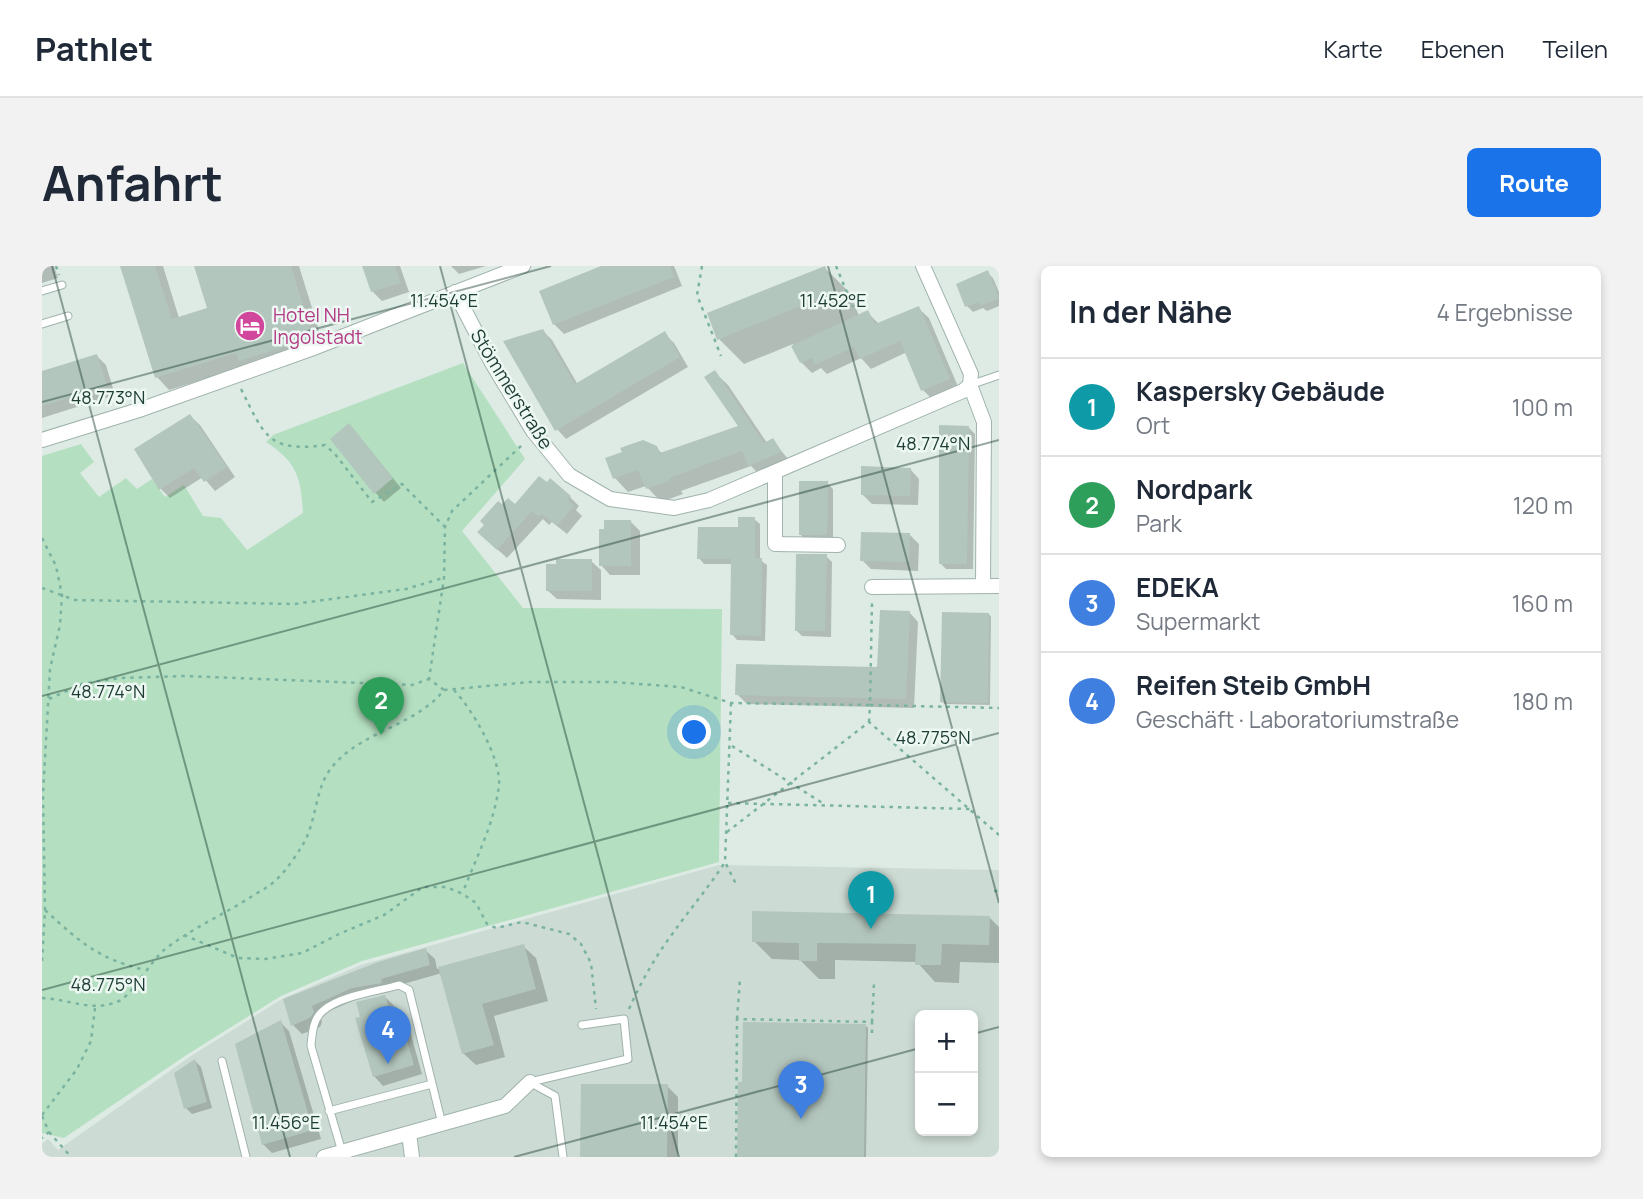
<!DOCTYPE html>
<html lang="de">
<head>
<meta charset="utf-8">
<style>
	body { margin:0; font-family:Manrope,sans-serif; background:#f2f2f3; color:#1f2937 }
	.controls { position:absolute; right:21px; bottom:21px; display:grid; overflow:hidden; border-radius:10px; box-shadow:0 4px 10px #0003 }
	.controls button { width:63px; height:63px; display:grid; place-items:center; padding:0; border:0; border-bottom:2px solid #e0e1e3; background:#fff; color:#1f2937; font:35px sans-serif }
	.you { position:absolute; left:653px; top:467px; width:24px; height:24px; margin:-18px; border:5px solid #fff; border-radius:50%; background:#1a73e8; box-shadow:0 0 0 10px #1a73e833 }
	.badge { display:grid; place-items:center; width:46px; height:46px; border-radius:50%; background:#1a73e8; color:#fff; font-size:23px; font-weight:700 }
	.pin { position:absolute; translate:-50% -58px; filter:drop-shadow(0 2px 4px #0008) }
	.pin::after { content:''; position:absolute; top:37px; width:24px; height:21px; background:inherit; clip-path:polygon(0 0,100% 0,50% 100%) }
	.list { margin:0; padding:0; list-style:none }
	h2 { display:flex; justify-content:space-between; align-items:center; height:91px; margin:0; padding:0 28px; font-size:30px }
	h2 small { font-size:23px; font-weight:400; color:#747a83 }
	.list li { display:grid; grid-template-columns:46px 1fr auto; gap:21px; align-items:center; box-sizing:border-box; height:98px; padding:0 28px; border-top:2px solid #e0e1e3 }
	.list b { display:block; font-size:26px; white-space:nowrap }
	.list p { margin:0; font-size:23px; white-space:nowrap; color:#747a83 }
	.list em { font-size:23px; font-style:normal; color:#747a83 }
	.map { position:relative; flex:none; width:957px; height:891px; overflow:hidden; border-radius:10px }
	header { display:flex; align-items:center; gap:42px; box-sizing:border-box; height:98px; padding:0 35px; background:#fff; border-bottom:2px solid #e0e1e3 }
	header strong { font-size:33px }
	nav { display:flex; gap:38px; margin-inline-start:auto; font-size:24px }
	.intro { display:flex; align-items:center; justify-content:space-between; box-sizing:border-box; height:168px; padding:0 42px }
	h1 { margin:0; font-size:49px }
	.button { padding:18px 32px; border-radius:10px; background:#1a73e8; color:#fff; font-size:24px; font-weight:700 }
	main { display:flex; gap:42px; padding:0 42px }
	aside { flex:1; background:#fff; border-radius:10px; box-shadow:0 4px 10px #0003 }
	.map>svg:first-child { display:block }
	.built { fill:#ccdbd4; fill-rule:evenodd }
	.green { fill:#b4dfc0 }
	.shadow { fill:#0003 }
	.building { fill:#b3c6be }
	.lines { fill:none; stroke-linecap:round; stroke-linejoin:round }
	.lane-casing { stroke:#a0b3ac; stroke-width:9 }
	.street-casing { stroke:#a0b3ac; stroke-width:16 }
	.path { stroke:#7bb3a1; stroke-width:2.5; stroke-dasharray:3.5 5; stroke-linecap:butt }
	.lane { stroke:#fff; stroke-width:7 }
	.street { stroke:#fff; stroke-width:14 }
	.ticks { fill:none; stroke:#1d3d34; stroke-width:2; stroke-opacity:0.45 }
	.labels { text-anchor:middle; stroke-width:5; stroke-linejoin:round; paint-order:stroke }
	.hotel-label { font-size:19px; fill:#b23c85; stroke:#eef8f3; text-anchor:start }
	.street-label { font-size:19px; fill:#1d3d34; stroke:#eef8f3 }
	.ticks-label { font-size:18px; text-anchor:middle; fill:#1d3d34; stroke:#eef8f3; stroke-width:5; stroke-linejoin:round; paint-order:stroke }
</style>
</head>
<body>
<header>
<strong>Pathlet</strong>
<nav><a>Karte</a><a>Ebenen</a><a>Teilen</a></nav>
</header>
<div class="intro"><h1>Anfahrt</h1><a class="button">Route</a></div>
<main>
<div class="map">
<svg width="957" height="891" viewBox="0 0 957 891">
	<rect width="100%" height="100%" fill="#deebe5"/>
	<!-- built -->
	<path class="built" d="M677,599L957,604V891H0V878L6,873L16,884L149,790L240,733L319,699ZM878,749H931V865H878Z"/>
	<!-- green -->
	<path class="green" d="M421,97L483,193L420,265L481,342L680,343L677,596L320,695L239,730L146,788L22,872L0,867V190L39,178L52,196L38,207L57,231L84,212L95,223L110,213L123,231L142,219L161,250L179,252L205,284L261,247C259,212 255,196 224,176L231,169Z"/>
	<!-- shadow -->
	<path class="shadow" d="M0,0H12L16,12L0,17Z
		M80,0H121L137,52L167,43L154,0H257L283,84L204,100L127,124L115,111Z
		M322,0H358L367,26L340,35L331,26Z
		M409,0H444L417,8Z
		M564,0H632L640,20L522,68L512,58Z
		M783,2L808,27L817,50L825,46L837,58L876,42L887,52L917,123L891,134L881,124L865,86L829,103L819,92L785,108L779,102L770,107L759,96L751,78L702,98L677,73Z
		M945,6L951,12L957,26V40L945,45L941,42L931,46L925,40Z
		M501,65L510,74L536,119L623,68L632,77L646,101L524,173L515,163Z
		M55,90L64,99L73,129L0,152V107Z
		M672,106L686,119L725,177L731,175L752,200L721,212L709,200L639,225L641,228L619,236L604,220L586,226L573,212L614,182L621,188L699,160Z
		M148,150L158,159L193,211L173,225L161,211L128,232L119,223Z
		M927,162L933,168L931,303H904L898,297Z
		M316,169L359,222L342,236L333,226Z
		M868,203L877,213L876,239L830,238L820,228Z
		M785,217L791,223V274H764L758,268Z
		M528,231L537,240L534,244L540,250L525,268L510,256L507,259L501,253L465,292L446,275L473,240Z
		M712,253L718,258V294L725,299L723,375L695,374L690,368L691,298H662L657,292Z
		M589,256L598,265V309H568L559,299Z
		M868,269L877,278L876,305L829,303L820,294Z
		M784,290L790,296L789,371L760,370L754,364Z
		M549,295L559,304V334L515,333L505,324Z
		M867,346L876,356L872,442L705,438L695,428L837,403Z
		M947,348L949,351L948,439L903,438L900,436Z
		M947,651L957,661V697L918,696L917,717L893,716L875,696L793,694V713H777L758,694L730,693L712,675Z
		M481,680L494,692L506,735L452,750L463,791L434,799L421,787L400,707L347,722L348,726L320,731L278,749L280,756L278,761L260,768L251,759L244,734L383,684L393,693L395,703Z
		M343,731L364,751L380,808L341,820L332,810Z
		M238,756L247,765L279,873L230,887L221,878Z
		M824,760L826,762L824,891H697Z
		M153,795L159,801L170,842L150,848L144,842Z
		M625,820L636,831V891H540Z"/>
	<!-- building -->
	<path class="building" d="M78,0H113L130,53L165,42L152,0H249L271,72L197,95L194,87L113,112Z
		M320,0H353L359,17L329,26Z
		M559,0H628L632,11L511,59L497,25Z
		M783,0L793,26L675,74L665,47Z
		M946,4L957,32L938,40L936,36L923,41L914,18Z
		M877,40L908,113L879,125L858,75L818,93L812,81L773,99L770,92L758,97L749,80L826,44L833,58Z
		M501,63L533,118L623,65L638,91L513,165L461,75Z
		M55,88L65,120L0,140V105Z
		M673,104L722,177L731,172L740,186L706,200L700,185L627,212L628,215L604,223L596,204L571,213L563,192L580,186L578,182L601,174L615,180L618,187L696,160L662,111Z
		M148,148L185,201L162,216L152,202L117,224L92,183Z
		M307,157L351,212L332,228L288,173Z
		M897,159L927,160L925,298H897Z
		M819,200L869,202L868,230L819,229Z
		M497,210L505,216L508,212L529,230L526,234L532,240L515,260L500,248L497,251L490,245L455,284L435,266L442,259L438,255L456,235L460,238L466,232L473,238Z
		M757,215H786L785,269H757Z
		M696,251H713V292H720L719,370L688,369L689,293H655L656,261H696Z
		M562,254H589V300H557V263H562Z
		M819,266L868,267L867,296L818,295Z
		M754,288H785L783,365H753Z
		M514,293H550V325H504V298H514Z
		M838,344L868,345L864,433L693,429L694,398L835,401Z
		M900,346L947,347L946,437L898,436Z
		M710,645L948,650L947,679L900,678L899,699H873L874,678L775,677V695H757V677L710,676Z
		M482,678L494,723L440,738L452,779L420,788L396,701Z
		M384,682L388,699L339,713L340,717L310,722L270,740L272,746L268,752L249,760L241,733L336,696Z
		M343,729L347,742L355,740L372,799L331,811L313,752L318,751L314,736Z
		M239,754L271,864L220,879L193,778Z
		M701,756L824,758L822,891H695L696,816H700Z
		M153,793L165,836L142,843L132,807Z
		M539,818H626L625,891H538Z"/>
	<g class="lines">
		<!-- lane casing -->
		<g class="lane-casing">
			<path id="lane" d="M0,25L20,19
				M0,58L26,50
				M928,119L957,109
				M180,795L204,891
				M488,816L586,793L582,753L540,759
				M489,817L513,830L521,891
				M287,845L390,818
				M300,886L269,780C270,767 271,752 282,744C298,730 336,725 357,719L367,724L400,858"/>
		</g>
		<!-- street casing -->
		<g class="street-casing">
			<path id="street" d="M881,0L929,108L928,119L942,156L941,320
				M413,26L450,97L491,165L527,209L568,233L632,242L667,234L921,125L928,119
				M0,174L100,143L269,83L481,0
				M733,206V278L796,279
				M830,321L957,320
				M367,867L370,891
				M282,891L463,840L488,816"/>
		</g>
		<!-- path -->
		<path class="path" d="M14,0L17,9
			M660,0L655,29L679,90
			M794,0L811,41
			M199,123C222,168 225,187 283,179L293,188L330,236L360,218L402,260
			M0,272L14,300L20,329L18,359L8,403L1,528L3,644L0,696
			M0,322L33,334L252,338L364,323L401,312
			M402,424L488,416H571L639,421L689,437L828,439L830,336
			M412,424C430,443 459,492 457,519C453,556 434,592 421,626
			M7,433L40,418L78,412L143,410L370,419L387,413
			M689,437L683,596L695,620
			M827,456L828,439L957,442
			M690,480L782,538
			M686,537L928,543
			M685,566L827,456L957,569
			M952,625H957
			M3,644C39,677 55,692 103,704
			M142,669L196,692L223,693L260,687L297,668L342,649L381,621H404L421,628L434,637L445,658L454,662L480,656L527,668L539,678L549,697L554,743
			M0,732C28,733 50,747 77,735C88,731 109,695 122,684C150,662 183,648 212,629C220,624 228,620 234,614C244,605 253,591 260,580C275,557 272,523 290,501C319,465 374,460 402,424L387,413L402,312L403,261L410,245L480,179
			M587,743C599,716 613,691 631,667C648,643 667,621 683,596
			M695,753L698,713
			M830,756L832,718
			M0,849L35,803L49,775L53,742
			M0,850L7,866L0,872
			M7,866L29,891
			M694,891L695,753L830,756V768"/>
		<!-- lane -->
		<use href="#lane" class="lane"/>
		<!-- street -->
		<use href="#street" class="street"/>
	</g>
	<!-- ticks -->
	<path class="ticks" d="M10,0L248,891M398,0L637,891M786,0L957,637M0,136L509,0M0,430L957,174M0,724L957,467M931,768L957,761M472,891L878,782"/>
	<!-- icons -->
	<defs>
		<g id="hotel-disc" transform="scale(1.575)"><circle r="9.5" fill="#d1479c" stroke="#eef8f3"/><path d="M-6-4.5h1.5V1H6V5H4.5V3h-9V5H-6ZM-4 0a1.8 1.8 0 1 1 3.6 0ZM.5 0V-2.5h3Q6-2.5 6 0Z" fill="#fff"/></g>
	</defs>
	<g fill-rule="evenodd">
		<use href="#hotel-disc" x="208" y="60"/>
	</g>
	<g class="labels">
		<!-- hotel labels -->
		<g class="hotel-label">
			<text x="231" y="56">Hotel NH<tspan x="231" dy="22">Ingolstadt</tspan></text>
		</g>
		<!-- street labels -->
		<g class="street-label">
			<text transform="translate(470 123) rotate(58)" y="7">Stömmerstraße</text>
		</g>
	</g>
	<g class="ticks-label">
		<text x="402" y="41">11.454°E</text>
		<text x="791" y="41">11.452°E</text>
		<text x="66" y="138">48.773°N</text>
		<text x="891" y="184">48.774°N</text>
		<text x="66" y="432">48.774°N</text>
		<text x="891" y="478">48.775°N</text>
		<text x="66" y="725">48.775°N</text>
		<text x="244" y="863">11.456°E</text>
		<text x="632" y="863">11.454°E</text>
	</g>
</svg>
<div class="controls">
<button>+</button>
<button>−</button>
</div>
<div class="you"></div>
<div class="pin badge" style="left:829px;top:663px;background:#0f9aa8">1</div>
<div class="pin badge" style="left:339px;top:469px;background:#2e9e5b">2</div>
<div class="pin badge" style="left:759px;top:853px;background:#3f7fe0">3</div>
<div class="pin badge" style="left:346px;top:798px;background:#3f7fe0">4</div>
</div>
<aside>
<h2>In der Nähe<small>4 Ergebnisse</small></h2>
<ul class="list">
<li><span class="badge" style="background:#0f9aa8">1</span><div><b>Kaspersky Gebäude</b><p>Ort</p></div><em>100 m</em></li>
<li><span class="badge" style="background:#2e9e5b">2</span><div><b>Nordpark</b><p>Park</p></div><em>120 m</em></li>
<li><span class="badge" style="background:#3f7fe0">3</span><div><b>EDEKA</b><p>Supermarkt</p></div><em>160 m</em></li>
<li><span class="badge" style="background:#3f7fe0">4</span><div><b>Reifen Steib GmbH</b><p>Geschäft · Laboratoriumstraße</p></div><em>180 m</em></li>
</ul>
</aside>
</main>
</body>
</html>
